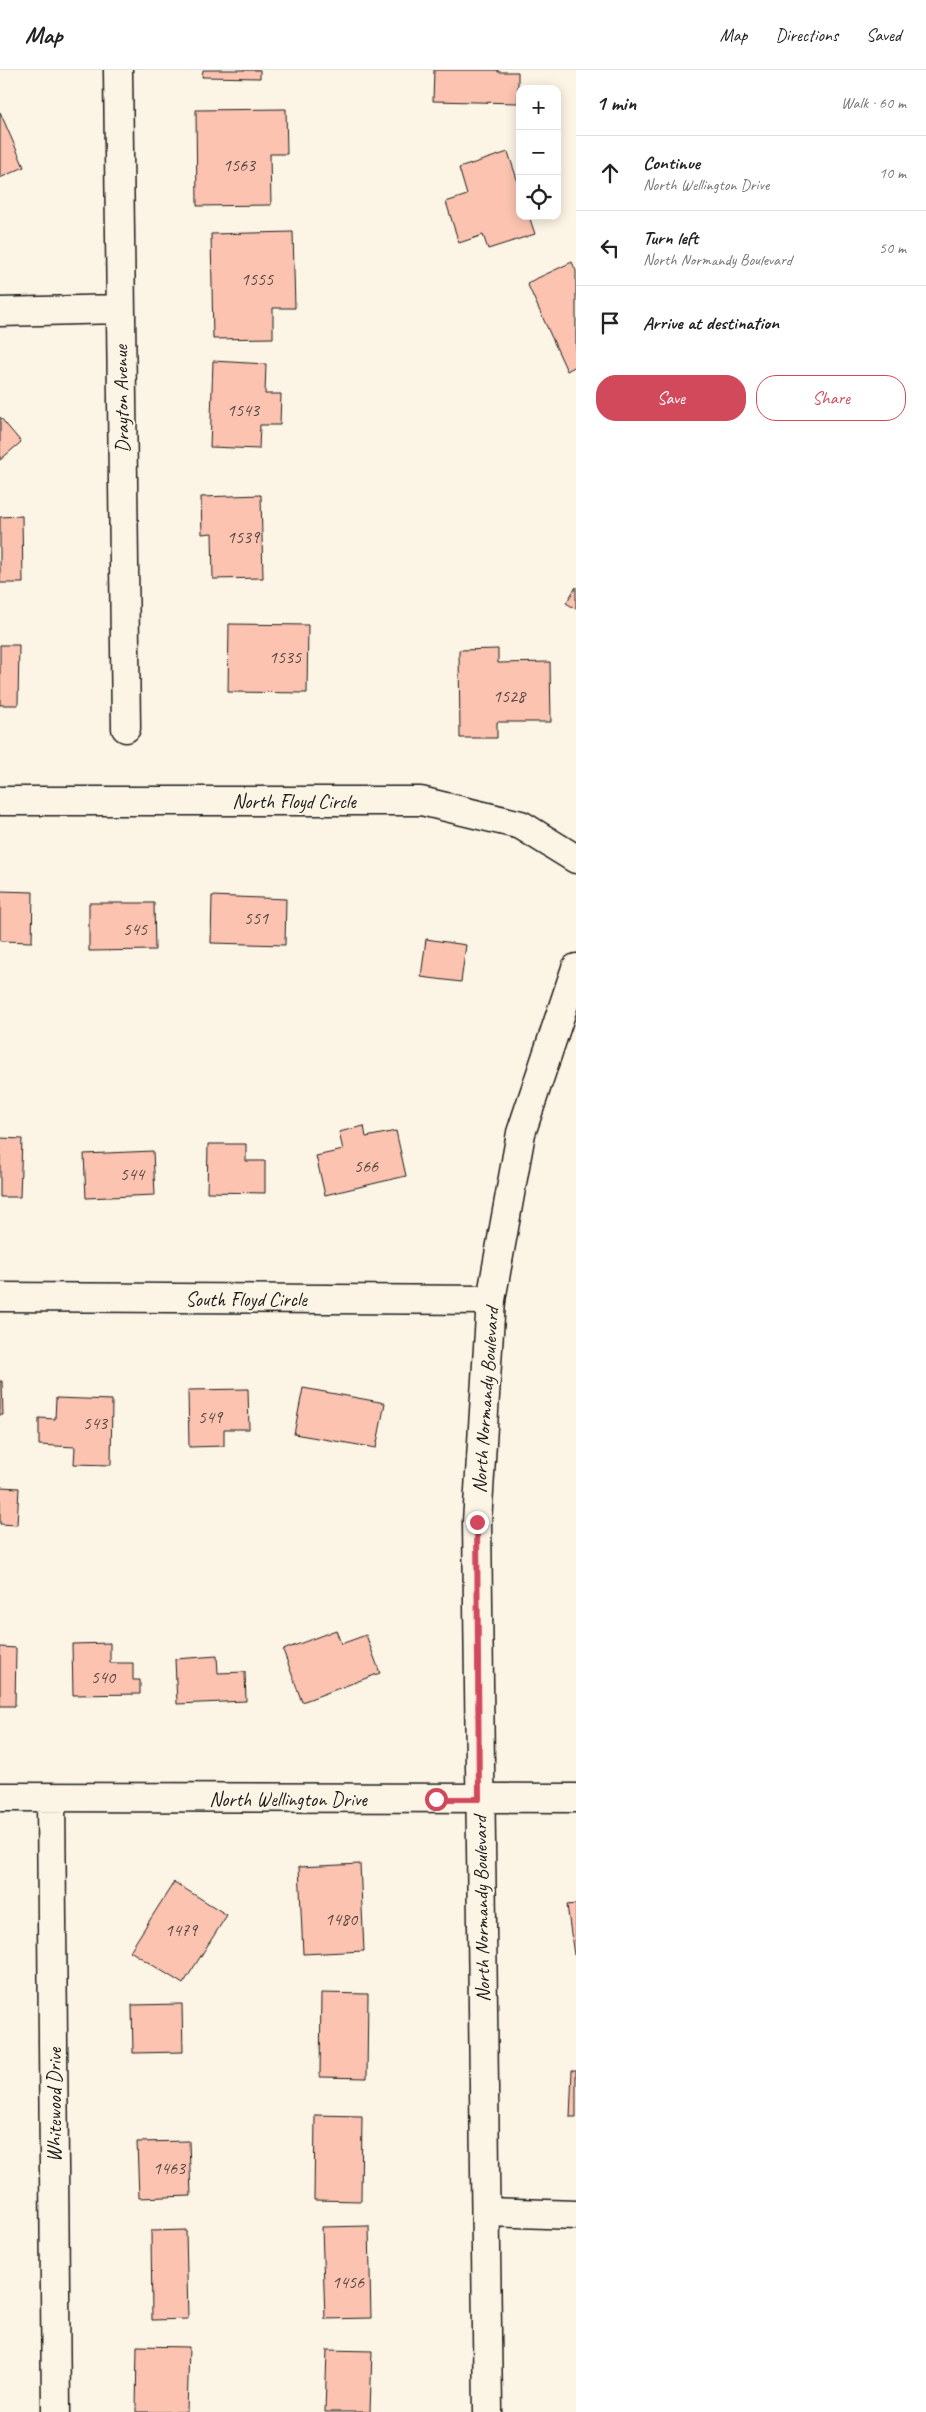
<!DOCTYPE html>
<html lang="en">
<head>
<meta charset="utf-8">
<style>
	body { margin:0; font-family:Caveat,sans-serif; background:#f2f2f2; color:#222 }
	.controls { position:absolute; right:15px; top:15px; display:grid; overflow:hidden; border-radius:10px; box-shadow:0 2px 12px #0003 }
	.controls button { width:45px; height:45px; display:grid; place-items:center; padding:0; border:0; border-bottom:1px solid #e0e0e0; background:#fff; color:#222; font:25px sans-serif }
	.stop { position:absolute; width:15px; height:15px; margin:-11px; border:4px solid #d1495b; border-radius:50%; background:#fff }
	.stop.end { background:#d1495b; border-color:#fff; box-shadow:0 1px 5px #0008 }
	.list { margin:0; padding:0; list-style:none }
	h2 { display:flex; justify-content:space-between; align-items:center; height:65px; margin:0; padding:0 20px; font-size:21px }
	h2 small { font-size:16px; font-weight:400; color:#767676 }
	.list li { display:grid; grid-template-columns:32px 1fr auto; gap:15px; align-items:center; box-sizing:border-box; height:75px; padding:0 20px; border-top:1px solid #e0e0e0 }
	.list b { display:block; font-size:19px; white-space:nowrap }
	.list p { margin:0; font-size:16px; white-space:nowrap; color:#767676 }
	.list em { font-size:16px; font-style:normal; color:#767676 }
	.actions { display:flex; gap:10px; padding:15px 20px }
	.actions a { flex:1; padding:11px 0; border:1px solid #d1495b; border-radius:20px; text-align:center; font-size:18px; color:#d1495b }
	.actions .main { background:#d1495b; color:#fff }
	.icon { flex:none; width:28px; height:28px; fill:none; stroke:currentColor; stroke-width:2; stroke-linecap:round; stroke-linejoin:round }
	.map { position:relative; flex:none; width:576px; height:2342px; overflow:hidden }
	header { display:flex; align-items:center; gap:30px; box-sizing:border-box; height:70px; padding:0 25px; background:#fff; border-bottom:1px solid #e0e0e0 }
	header strong { font-size:24px }
	nav { display:flex; gap:28px; margin-inline-start:auto; font-size:18px }
	main { display:flex }
	aside { flex:1; background:#fff }
	.map>svg:first-child { display:block }
	.building { fill:#fbc3b0; stroke:#1c1c1c }
	.lines { fill:none; stroke-linecap:round; stroke-linejoin:round }
	.minor-casing { stroke:#1c1c1c; stroke-width:31 }
	.tertiary-casing { stroke:#1c1c1c; stroke-width:31 }
	.minor { stroke:#fcf5e5; stroke-width:28 }
	.tertiary { stroke:#fcf5e5; stroke-width:28 }
	.route { stroke:#d1495b; stroke-width:6 }
	.labels { text-anchor:middle; stroke-width:4; stroke-linejoin:round; paint-order:stroke }
	.number-label { font-size:18px; fill:#544641 }
	.street-label { font-size:20px; fill:#1c1c1c; stroke:#fcf5e5 }
</style>
</head>
<body>
<header>
<strong>Map</strong>
<nav><a>Map</a><a>Directions</a><a>Saved</a></nav>
</header>
<main>
<div class="map">
<svg width="576" height="2342" viewBox="0 0 576 2342">
	<rect width="100%" height="100%" fill="#fcf5e5"/>
	<filter id="ink" filterUnits="userSpaceOnUse"><feTurbulence type="fractalNoise" baseFrequency=".02" numOctaves="2"/><feDisplacementMap in="SourceGraphic" scale="10" xChannelSelector="R" yChannelSelector="G"/><feConvolveMatrix kernelMatrix="1 2 1 2 8 2 1 2 1" color-interpolation-filters="sRGB"/></filter>
	<g filter="url(#ink)">
		<!-- building -->
		<path class="building" d="M203,0H260V8L202,7Z
			M434,0H498V2H518V33L433,31Z
			M286,39L287,84H270L271,135L197,136L196,40Z
			M0,42L24,97L0,108Z
			M508,82L520,118V146H529L535,164L488,179L483,165L459,173L446,132L467,125L459,98Z
			M293,162L295,238H273V268L213,269L211,164Z
			M572,192L576,201V296L567,301L527,213Z
			M213,291L266,294L265,324H281L280,355H260L259,379L210,377Z
			M0,347L21,372L0,390Z
			M261,425L263,508L213,509L212,463L202,464L201,427Z
			M22,446L23,513H0V447Z
			M576,517V539L566,533Z
			M229,554L308,555L307,623L228,622Z
			M0,575H19L18,635H0Z
			M498,579V593L550,592L551,652H497V668H460L459,580Z
			M0,821L33,822L32,872L0,871Z
			M212,826L286,829L285,875L211,873Z
			M89,833H154L155,880L89,881Z
			M426,869L466,875L461,912L421,907Z
			M364,1056L366,1067L396,1061L406,1106L325,1125L316,1086L343,1080L339,1062Z
			M0,1068L22,1069L20,1127H0Z
			M208,1074H246V1091H265V1123L207,1122Z
			M153,1081L155,1125L86,1128L84,1084Z
			M0,1311H2L3,1345H0Z
			M303,1318L385,1333L376,1378L294,1364Z
			M248,1319L249,1359H224V1376L189,1377L188,1320Z
			M56,1328L112,1330L111,1395L74,1394L75,1377L39,1375V1348L55,1349Z
			M0,1417L19,1418L17,1455L0,1454Z
			M336,1560L341,1574L366,1565L380,1603L302,1632L283,1580Z
			M110,1573V1593H133V1610H140V1624L73,1625L72,1574Z
			M0,1577L16,1578L15,1636H0Z
			M217,1586L218,1603L245,1602L246,1631L177,1634L175,1589Z
			M360,1794L364,1881L303,1884L299,1797Z
			M174,1812L227,1845L183,1914L130,1881Z
			M576,1834V1885H574L567,1835Z
			M321,1923L368,1924L367,2008L320,2007Z
			M182,1934L183,1982L133,1983L132,1935Z
			M572,2000H576V2047H570Z
			M315,2045L362,2046L361,2131L314,2130Z
			M189,2071L191,2126L139,2128L137,2072Z
			M369,2156L371,2248L325,2249L322,2157Z
			M186,2160L188,2249L152,2250L151,2161Z
			M137,2276L189,2277L187,2342H136Z
			M327,2280L372,2281L370,2342H325Z"/>
		<g class="lines">
			<!-- minor casing -->
			<g class="minor-casing">
				<path id="minor" d="M118,0L126,658
					M0,242L119,239
					M0,731H421L521,755L576,789
					M0,1227L491,1230
					M0,1727L576,1728
					M51,1728L56,2342
					M487,2142L576,2145"/>
			</g>
			<!-- tertiary casing -->
			<g class="tertiary-casing">
				<path id="tertiary" d="M488,2342L477,1452L491,1230L521,1063L576,898"/>
			</g>
			<!-- minor -->
			<use href="#minor" class="minor"/>
			<!-- tertiary -->
			<use href="#tertiary" class="tertiary"/>
		</g>
	</g>
	<g class="lines" filter="url(#ink)">
		<!-- route -->
		<path class="route" d="M436,1729H479L477,1452"/>
	</g>
	<g class="labels">
		<!-- number labels -->
		<g class="number-label">
			<text x="239" y="101">1563</text>
			<text x="257" y="215">1555</text>
			<text x="243" y="346">1543</text>
			<text x="243" y="473">1539</text>
			<text x="285" y="593">1535</text>
			<text x="509" y="632">1528</text>
			<text x="256" y="854">551</text>
			<text x="135" y="865">545</text>
			<text x="366" y="1102">566</text>
			<text x="132" y="1110">544</text>
			<text x="210" y="1353">549</text>
			<text x="95" y="1359">543</text>
			<text x="103" y="1613">540</text>
			<text x="341" y="1855">1480</text>
			<text x="181" y="1866">1479</text>
			<text x="169" y="2104">1463</text>
			<text x="348" y="2218">1456</text>
		</g>
		<!-- street labels -->
		<g class="street-label">
			<text transform="translate(121 329) rotate(-91)" y="7">Drayton Avenue</text>
			<text x="294" y="738">North Floyd Circle</text>
			<text x="246" y="1236">South Floyd Circle</text>
			<text transform="translate(485 1330) rotate(-86)" y="7">North Normandy Boulevard</text>
			<text x="288" y="1736">North Wellington Drive</text>
			<text transform="translate(481 1839) rotate(-91)" y="7">North Normandy Boulevard</text>
			<text transform="translate(54 2035) rotate(-90)" y="7">Whitewood Drive</text>
		</g>
	</g>
</svg>
<div class="controls">
<button>+</button>
<button>−</button>
<button><svg class="icon" aria-label="locate" viewBox="0 0 24 24"><circle cx="12" cy="12" r="6"/><path d="M12 2v4M12 18v4M2 12h4M18 12h4"/></svg></button>
</div>
<div class="stop" style="left:436px;top:1729px"></div>
<div class="stop end" style="left:477px;top:1452px"></div>
</div>
<aside>
<h2>1 min<small>Walk · 60 m</small></h2>
<ul class="list">
<li><svg class="icon" aria-label="ahead" viewBox="0 0 24 24"><path d="M12 20V5M6 11l6-6 6 6"/></svg><div><b>Continue</b><p>North Wellington Drive</p></div><em>10 m</em></li>
<li><svg class="icon" aria-label="left" viewBox="0 0 24 24"><path d="M17 20v-9H6M10 6l-5 5 5 5"/></svg><div><b>Turn left</b><p>North Normandy Boulevard</p></div><em>50 m</em></li>
<li><svg class="icon" aria-label="arrive" viewBox="0 0 24 24"><path d="M6 21V4h12l-3 4 3 4H6"/></svg><div><b>Arrive at destination</b></div></li>
</ul>
<div class="actions"><a class="main">Save</a><a>Share</a></div>
</aside>
</main>
</body>
</html>
